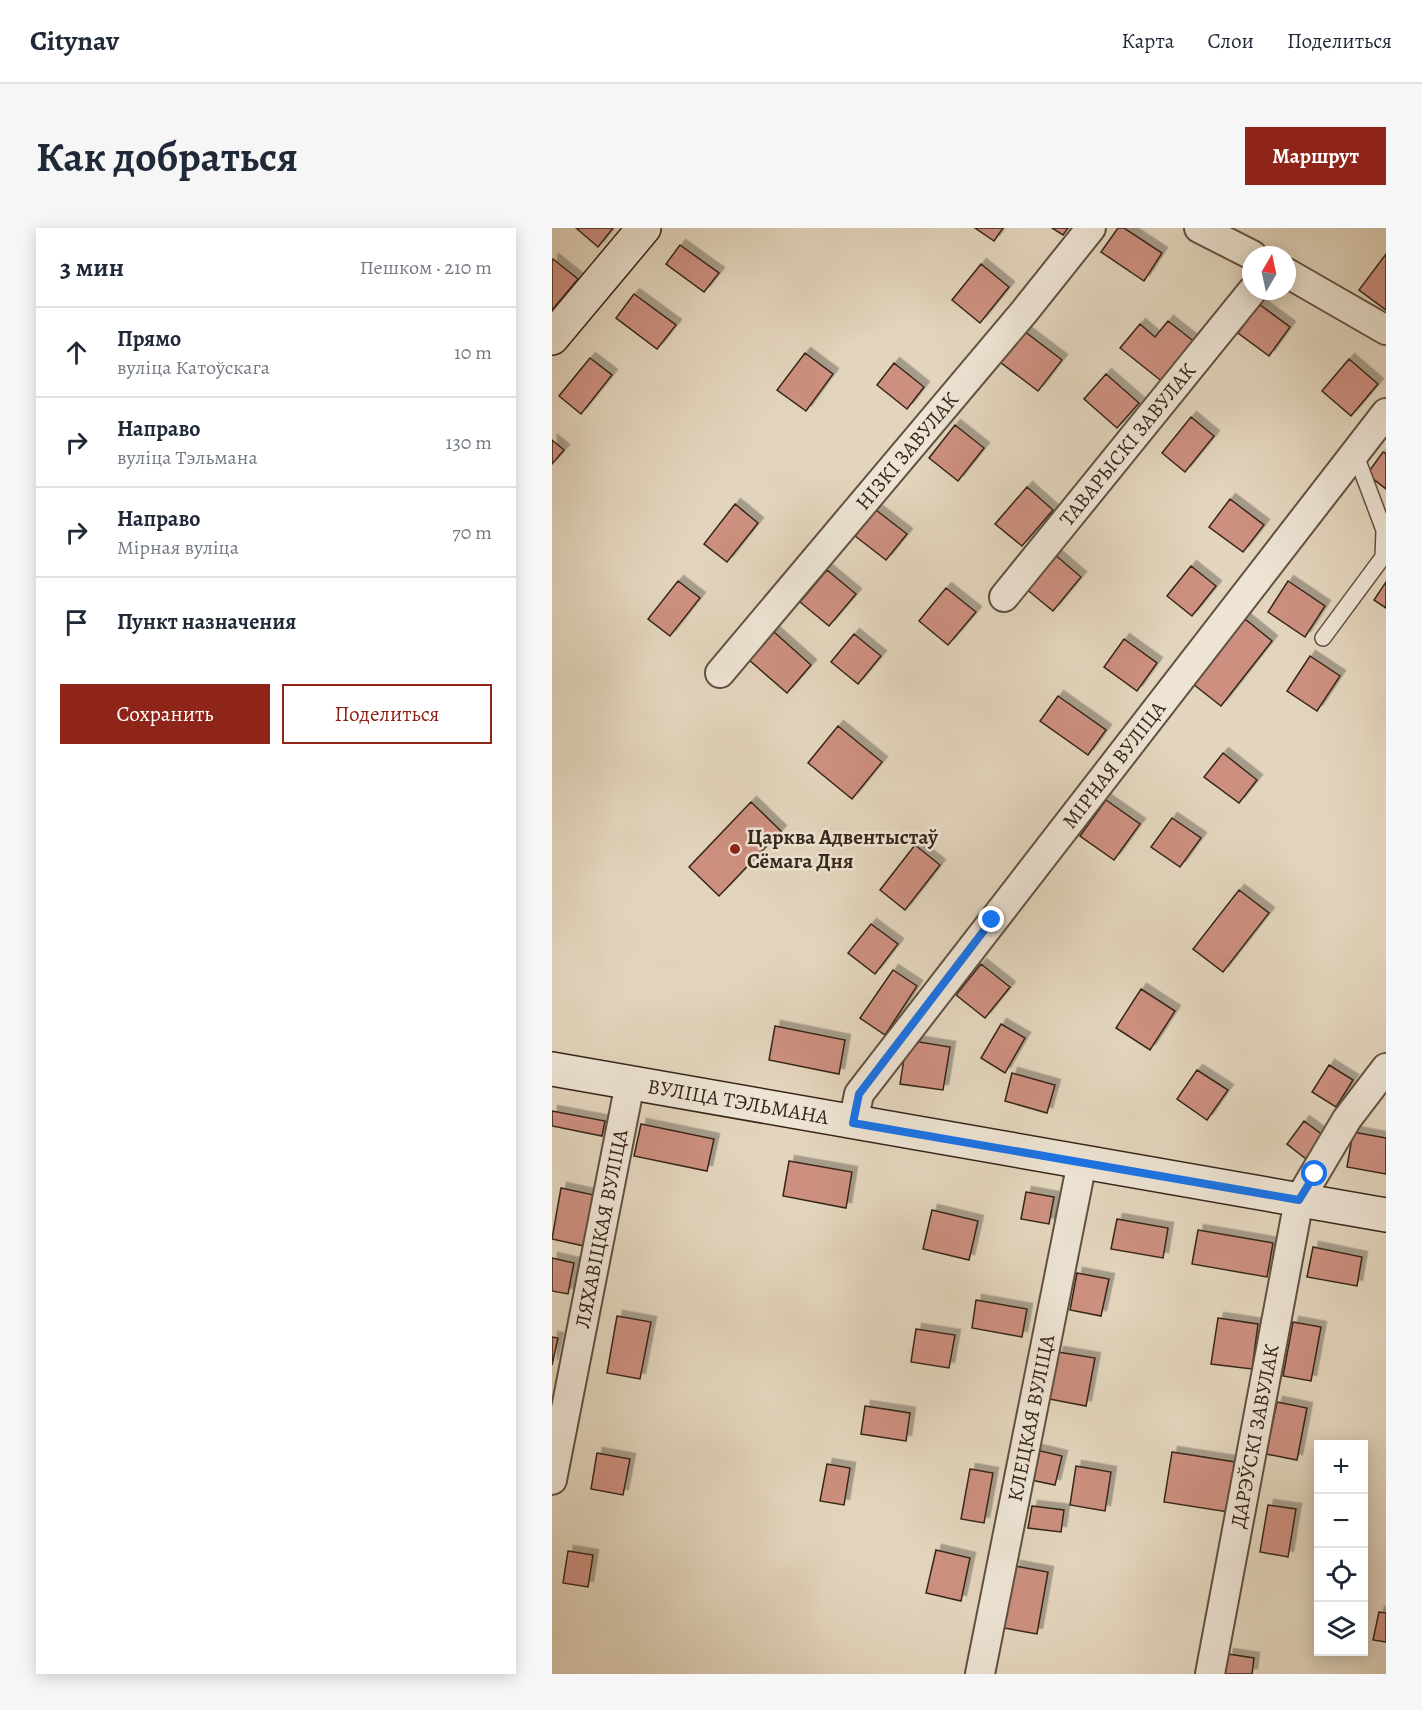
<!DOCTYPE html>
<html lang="ru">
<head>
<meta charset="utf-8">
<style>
	body { margin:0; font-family:Alegreya,serif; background:#f6f6f7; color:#1f2937 }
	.controls { position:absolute; right:18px; bottom:18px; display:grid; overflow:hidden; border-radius:0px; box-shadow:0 3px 15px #0003 }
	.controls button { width:54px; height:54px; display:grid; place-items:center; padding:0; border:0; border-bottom:2px solid #e0e1e3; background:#fff; color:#1f2937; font:30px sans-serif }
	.compass { position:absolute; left:690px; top:18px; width:54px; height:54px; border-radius:50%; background:#fff; box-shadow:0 3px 15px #0003; rotate:9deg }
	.stop { position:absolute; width:18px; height:18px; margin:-14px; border:4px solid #1a73e8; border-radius:50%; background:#fff }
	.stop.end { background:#1a73e8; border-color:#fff; box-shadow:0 2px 6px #0008 }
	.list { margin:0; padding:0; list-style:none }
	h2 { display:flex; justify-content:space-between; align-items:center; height:78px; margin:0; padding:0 24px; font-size:26px }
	h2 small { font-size:20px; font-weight:400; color:#747a83 }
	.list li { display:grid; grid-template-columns:39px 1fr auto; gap:18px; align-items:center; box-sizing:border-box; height:90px; padding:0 24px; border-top:2px solid #e0e1e3 }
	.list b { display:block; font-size:22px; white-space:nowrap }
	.list p { margin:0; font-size:20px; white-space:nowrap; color:#747a83 }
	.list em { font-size:20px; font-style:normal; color:#747a83 }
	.actions { display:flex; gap:12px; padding:18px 24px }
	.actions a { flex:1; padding:14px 0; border:2px solid #8f2418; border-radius:0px; text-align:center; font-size:21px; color:#8f2418 }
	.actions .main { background:#8f2418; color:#fff }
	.icon { flex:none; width:33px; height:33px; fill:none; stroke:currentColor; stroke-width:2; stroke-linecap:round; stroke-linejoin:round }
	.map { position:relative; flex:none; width:834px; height:1446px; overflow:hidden; border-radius:0px }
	header { display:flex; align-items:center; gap:36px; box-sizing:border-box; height:84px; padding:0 30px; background:#fff; border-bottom:2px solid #e0e1e3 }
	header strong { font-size:28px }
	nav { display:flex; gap:33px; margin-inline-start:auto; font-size:21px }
	.intro { display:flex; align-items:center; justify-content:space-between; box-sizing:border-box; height:144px; padding:0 36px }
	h1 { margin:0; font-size:42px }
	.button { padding:15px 27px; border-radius:0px; background:#8f2418; color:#fff; font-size:21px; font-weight:700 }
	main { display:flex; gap:36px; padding:0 36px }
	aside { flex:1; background:#fff; border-radius:0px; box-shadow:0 3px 15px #0003 }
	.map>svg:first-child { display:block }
	.building { fill:#cd9080; stroke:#362519; stroke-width:1.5; filter:url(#shadow) }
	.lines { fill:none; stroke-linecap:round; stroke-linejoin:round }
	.lane-casing { stroke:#615142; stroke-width:18 }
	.street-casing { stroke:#615142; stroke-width:32 }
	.secondary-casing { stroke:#362519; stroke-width:36 }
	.lane { stroke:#ede4d4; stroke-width:15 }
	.street { stroke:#ede4d4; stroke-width:28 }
	.secondary { stroke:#ede4d4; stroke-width:33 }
	.route { stroke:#1a73e8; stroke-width:8 }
	.poi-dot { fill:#8f2418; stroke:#ede4d4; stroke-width:2 }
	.labels { text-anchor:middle; stroke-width:5; stroke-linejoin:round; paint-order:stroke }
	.street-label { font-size:21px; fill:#362519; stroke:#ede4d4 }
	.poi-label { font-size:21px; font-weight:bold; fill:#362519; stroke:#ede4d4; text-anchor:start }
</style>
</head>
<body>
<header>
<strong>Citynav</strong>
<nav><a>Карта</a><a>Слои</a><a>Поделиться</a></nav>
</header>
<div class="intro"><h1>Как добраться</h1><a class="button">Маршрут</a></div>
<main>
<aside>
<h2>3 мин<small>Пешком · 210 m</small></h2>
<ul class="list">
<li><svg class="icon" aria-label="ahead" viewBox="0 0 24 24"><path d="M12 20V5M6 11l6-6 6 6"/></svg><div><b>Прямо</b><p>вуліца Катоўскага</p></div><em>10 m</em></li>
<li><svg class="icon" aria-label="right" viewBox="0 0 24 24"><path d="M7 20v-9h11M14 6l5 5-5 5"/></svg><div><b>Направо</b><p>вуліца Тэльмана</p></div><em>130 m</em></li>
<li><svg class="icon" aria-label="right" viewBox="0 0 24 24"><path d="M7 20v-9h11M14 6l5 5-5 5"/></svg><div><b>Направо</b><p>Мірная вуліца</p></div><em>70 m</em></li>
<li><svg class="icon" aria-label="arrive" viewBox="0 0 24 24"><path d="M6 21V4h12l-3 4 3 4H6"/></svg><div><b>Пункт назначения</b></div></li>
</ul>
<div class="actions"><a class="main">Сохранить</a><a>Поделиться</a></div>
</aside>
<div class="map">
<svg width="834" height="1446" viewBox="0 0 834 1446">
	<defs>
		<filter id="shadow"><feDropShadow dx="5.5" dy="-5.5" stdDeviation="0" flood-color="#0004"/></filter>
	</defs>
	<rect width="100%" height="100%" fill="#e3d5bd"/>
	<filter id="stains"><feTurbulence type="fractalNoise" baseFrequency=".00333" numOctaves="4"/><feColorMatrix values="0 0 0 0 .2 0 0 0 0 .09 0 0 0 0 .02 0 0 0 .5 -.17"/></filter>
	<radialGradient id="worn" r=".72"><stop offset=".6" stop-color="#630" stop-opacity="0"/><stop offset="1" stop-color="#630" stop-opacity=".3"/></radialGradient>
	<!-- building -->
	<path class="building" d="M24,0H61L46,19Z
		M423,0H451L442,13Z
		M500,0H516L511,7Z
		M566,0H572L610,25L592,53L549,24Z
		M128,17L167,45L152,64L114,36Z
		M834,26V82L807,62Z
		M1,31L26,51L0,82V33Z
		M429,36L457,59L428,95L400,72Z
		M82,66L124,97L105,121L64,90Z
		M707,76L738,99L717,128L686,105Z
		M616,93L644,115L612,155L568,120L588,96L603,109Z
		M472,103L510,132L486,163L448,134Z
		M253,125L281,146L254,183L225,162Z
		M38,130L60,147L29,186L7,168Z
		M797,131L826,156L799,188L770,163Z
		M342,135L372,159L355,181L325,157Z
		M554,146L587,175L565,200L532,171Z
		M639,189L662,208L633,244L610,225Z
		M403,197L432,220L406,253L377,230Z
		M0,212L12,222L0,236Z
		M831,224L834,226V261L815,246Z
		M475,259L501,282L470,318L443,296Z
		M678,271L712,297L691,324L657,299Z
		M183,276L206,295L175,334L152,316Z
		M324,282L355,306L334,332L303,308Z
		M501,325L529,349L501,383L473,360Z
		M639,338L664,358L640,388L615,368Z
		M275,342L304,366L277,398L248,374Z
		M126,353L148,370L118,408L96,391Z
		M736,353L773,378L753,409L716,384Z
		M834,354V380L822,372Z
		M394,360L424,384L396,417L367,393Z
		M693,391L720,413L669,478L641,456Z
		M222,404L259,437L235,465L197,432Z
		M302,406L329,428L306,456L279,434Z
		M572,411L605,435L585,463L552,439Z
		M758,428L788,448L765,483L735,463Z
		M506,468L554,502L536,527L488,493Z
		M286,498L330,534L300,571L256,535Z
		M671,525L705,552L687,575L652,549Z
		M554,572L588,596L562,632L528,608Z
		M199,574L229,603L167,668L137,639Z
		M620,590L649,610L628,639L599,619Z
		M363,617L388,637L353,682L328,662Z
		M687,662L717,685L671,744L641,721Z
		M319,696L346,716L323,746L296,725Z
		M429,736L458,759L433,790L404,767Z
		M341,742L365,758L333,807L308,790Z
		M589,761L623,783L598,822L564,800Z
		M449,796L473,810L453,845L429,830Z
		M223,798L293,812L287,846L217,832Z
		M355,812L398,819L391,862L348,856Z
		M777,837L801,852L784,879L760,864Z
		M645,842L676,862L655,892L625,871Z
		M460,845L503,857L495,885L453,873Z
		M0,883L53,893L50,908L0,898Z
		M752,893L772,908L754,931L735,916Z
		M89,896L162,911L155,943L82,928Z
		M801,904L834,910V946L795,939Z
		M237,933L300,944L294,980L231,968Z
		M9,960L42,967L32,1018L0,1011Z
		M474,964L502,969L497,996L469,991Z
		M380,982L426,993L417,1032L371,1021Z
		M565,991L616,1000L611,1030L559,1021Z
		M646,1002L721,1015L715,1049L640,1036Z
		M761,1019L810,1029L805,1058L755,1049Z
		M0,1030L22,1035L16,1066L0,1063Z
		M525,1045L557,1051L549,1088L518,1082Z
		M424,1072L475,1081L470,1109L420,1100Z
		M65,1088L99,1094L88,1151L55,1145Z
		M666,1090L706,1096L700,1141L659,1136Z
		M741,1094L769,1099L759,1153L731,1148Z
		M364,1101L403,1107L397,1140L359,1134Z
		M0,1109L6,1110L0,1137Z
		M506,1124L543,1130L534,1178L497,1171Z
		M725,1174L755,1180L745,1232L714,1226Z
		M313,1178L358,1185L354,1213L309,1206Z
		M480,1221L510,1228L503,1257L474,1251Z
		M620,1224L683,1234L676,1284L612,1274Z
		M45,1225L78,1231L71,1267L39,1261Z
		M275,1236L298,1240L292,1277L268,1273Z
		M524,1238L559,1244L553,1283L518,1277Z
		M418,1241L441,1245L432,1295L409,1291Z
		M716,1277L744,1281L736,1329L708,1324Z
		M480,1278L512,1282L509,1304L476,1300Z
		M384,1322L418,1330L409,1373L374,1365Z
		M16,1323L41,1327L36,1359L11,1355Z
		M463,1338L496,1344L485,1406L452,1400Z
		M827,1384L834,1385V1414L821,1412Z
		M676,1426L702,1430L700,1446H673Z"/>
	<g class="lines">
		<!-- lane casing -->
		<g class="lane-casing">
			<path id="lane" d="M771,410L831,329L832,302L803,225"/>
		</g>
		<!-- street casing -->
		<g class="street-casing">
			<g id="street">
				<path d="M647,0L700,27"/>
				<path d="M735,45L834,102"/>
				<path id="s1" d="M452,369L700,63"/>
				<path id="s2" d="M168,445L472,84L539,0"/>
				<path id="s3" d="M301,895L307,866L834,185"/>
				<path id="s4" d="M0,1252L78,855"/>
				<path id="s5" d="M428,1446L530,934"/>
				<path id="s6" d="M658,1446L747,972L795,891L834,840"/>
			</g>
		</g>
		<!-- secondary casing -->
		<g class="secondary-casing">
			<g id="secondary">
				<path d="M0,110L92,0"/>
				<path id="s7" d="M0,841L834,987"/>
			</g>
		</g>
		<!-- lane -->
		<use href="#lane" class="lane"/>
		<!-- street -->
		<use href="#street" class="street"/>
		<!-- secondary -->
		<use href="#secondary" class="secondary"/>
	</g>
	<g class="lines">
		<!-- route -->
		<path class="route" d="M440,692L307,866L301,895L747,972L763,946"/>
	</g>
	<!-- markers -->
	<circle class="poi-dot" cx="183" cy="621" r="6"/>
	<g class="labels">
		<!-- street labels -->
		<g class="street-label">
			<text dy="7" stroke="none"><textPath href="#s1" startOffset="196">ТАВАРЫСКІ ЗАВУЛАК</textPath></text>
			<text dy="7" stroke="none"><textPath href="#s2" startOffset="290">НІЗКІ ЗАВУЛАК</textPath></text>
			<text dy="7" stroke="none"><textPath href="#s3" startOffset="446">МІРНАЯ ВУЛІЦА</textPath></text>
			<text dy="7" stroke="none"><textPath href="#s7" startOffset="189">ВУЛІЦА ТЭЛЬМАНА</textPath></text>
			<text dy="7" stroke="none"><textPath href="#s4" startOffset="256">ЛЯХАВІЦКАЯ ВУЛІЦА</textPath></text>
			<text dy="7" stroke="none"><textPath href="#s5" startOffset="261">КЛЕЦКАЯ ВУЛІЦА</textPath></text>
			<text dy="7" stroke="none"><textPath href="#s6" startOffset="242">ДАРЭЎСКІ ЗАВУЛАК</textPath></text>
		</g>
		<!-- poi labels -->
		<g class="poi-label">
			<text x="195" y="616">Царква Адвентыстаў<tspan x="195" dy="24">Сёмага Дня</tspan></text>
		</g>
	</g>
	<rect width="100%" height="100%" filter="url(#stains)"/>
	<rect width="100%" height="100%" fill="url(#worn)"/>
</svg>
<div class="controls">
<button>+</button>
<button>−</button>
<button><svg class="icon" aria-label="locate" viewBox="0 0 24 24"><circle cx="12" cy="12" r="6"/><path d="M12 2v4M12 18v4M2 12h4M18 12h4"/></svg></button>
<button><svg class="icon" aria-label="layers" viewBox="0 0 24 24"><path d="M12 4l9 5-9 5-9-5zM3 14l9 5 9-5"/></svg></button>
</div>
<svg class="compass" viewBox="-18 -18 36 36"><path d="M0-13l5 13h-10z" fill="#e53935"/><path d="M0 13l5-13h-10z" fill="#747a83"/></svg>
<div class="stop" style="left:763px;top:946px"></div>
<div class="stop end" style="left:440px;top:692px"></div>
</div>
</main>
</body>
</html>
